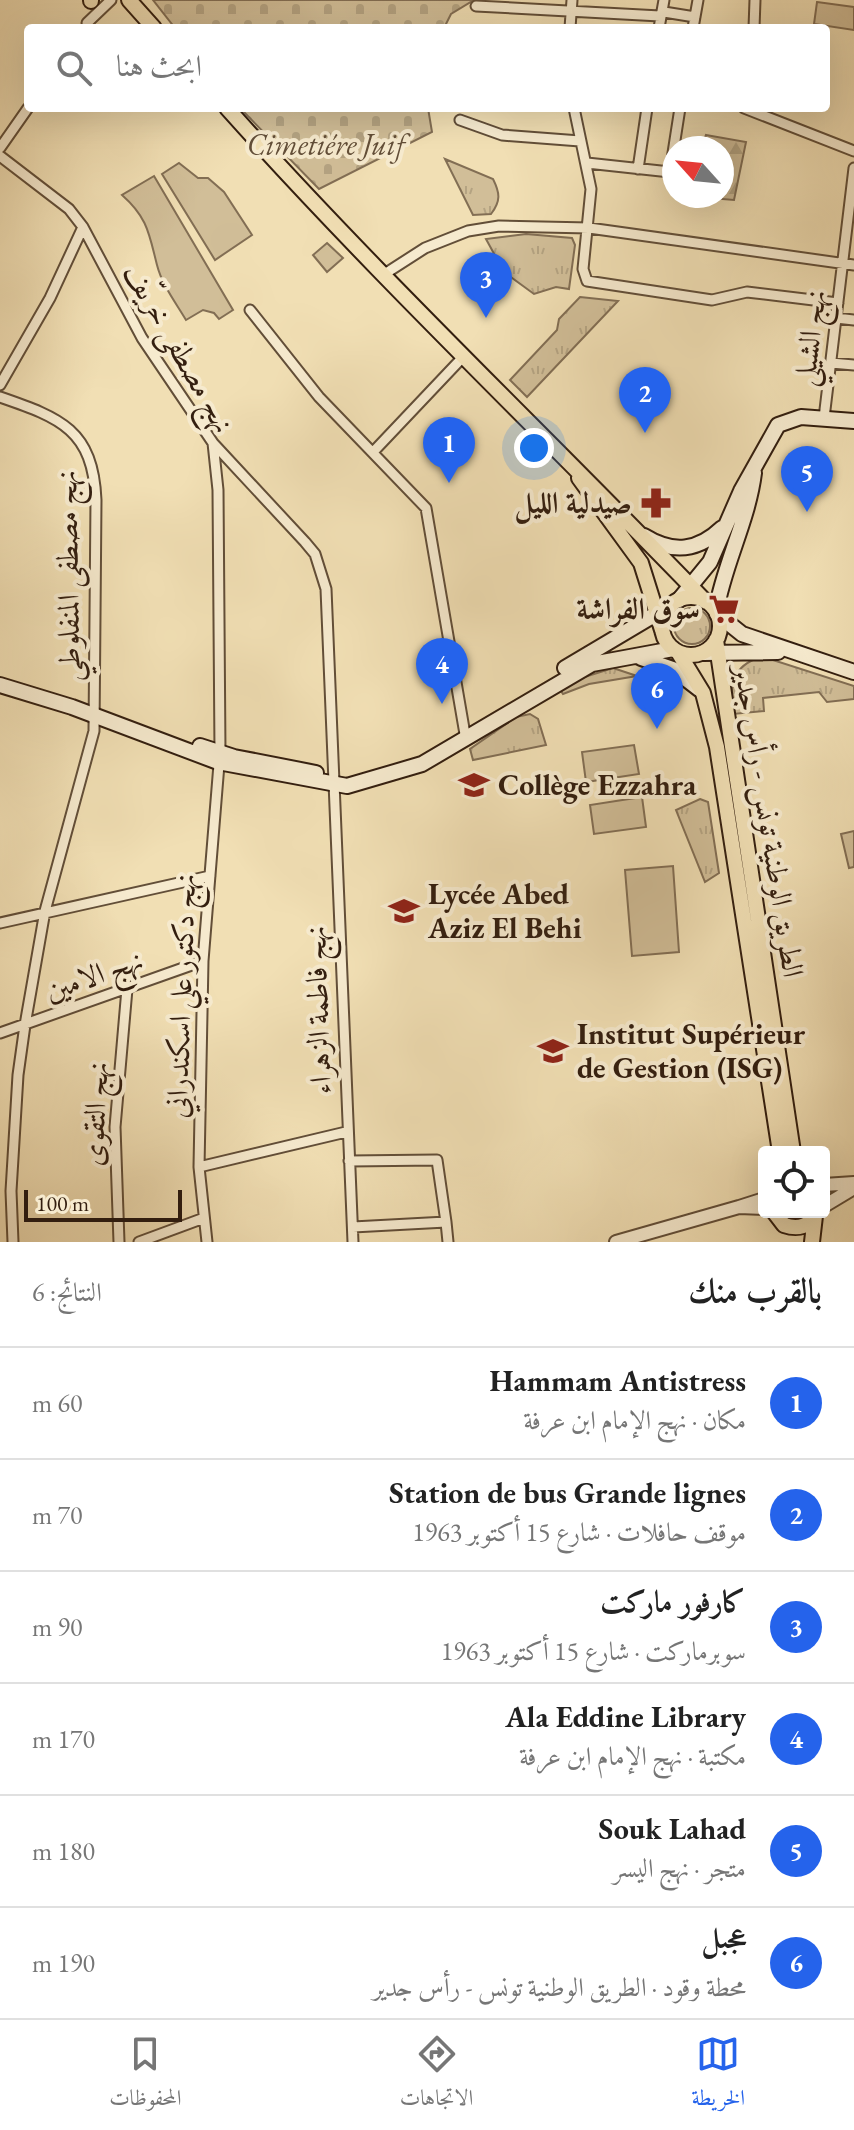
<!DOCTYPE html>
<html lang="ar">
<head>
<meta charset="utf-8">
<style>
	body { margin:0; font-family:"EB Garamond",Amiri,serif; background:#f2f2f2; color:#222; direction:rtl }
	.controls { position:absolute; right:24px; bottom:24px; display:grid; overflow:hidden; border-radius:8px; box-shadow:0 8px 32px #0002 }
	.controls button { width:72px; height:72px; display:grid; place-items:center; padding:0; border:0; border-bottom:2px solid #e0e0e0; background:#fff; color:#222; font:40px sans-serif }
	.compass { position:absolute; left:662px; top:136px; width:72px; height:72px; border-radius:50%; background:#fff; box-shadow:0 8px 32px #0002; rotate:297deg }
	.scale { position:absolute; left:24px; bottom:20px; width:158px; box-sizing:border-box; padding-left:8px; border:4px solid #331e0f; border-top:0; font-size:22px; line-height:28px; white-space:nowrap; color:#331e0f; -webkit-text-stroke:6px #f6eace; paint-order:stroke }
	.you { position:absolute; left:534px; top:448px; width:28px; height:28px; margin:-20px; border:6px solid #fff; border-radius:50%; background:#1a73e8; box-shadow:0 0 0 12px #1a73e833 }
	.badge { display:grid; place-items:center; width:52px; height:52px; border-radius:50%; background:#2563eb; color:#fff; font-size:26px; font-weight:700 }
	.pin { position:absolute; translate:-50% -66px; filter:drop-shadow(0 2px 4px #0008) }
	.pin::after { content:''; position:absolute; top:42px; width:28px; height:24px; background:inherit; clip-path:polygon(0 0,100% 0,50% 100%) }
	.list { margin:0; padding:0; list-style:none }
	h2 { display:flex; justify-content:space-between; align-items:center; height:104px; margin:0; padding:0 32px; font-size:34px }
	h2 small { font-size:26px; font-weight:400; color:#767676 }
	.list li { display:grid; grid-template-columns:52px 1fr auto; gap:24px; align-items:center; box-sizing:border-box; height:112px; padding:0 32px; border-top:2px solid #e0e0e0 }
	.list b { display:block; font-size:30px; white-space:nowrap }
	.list p { margin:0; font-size:26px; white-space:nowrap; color:#767676 }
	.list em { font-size:26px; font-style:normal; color:#767676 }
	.icon { flex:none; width:44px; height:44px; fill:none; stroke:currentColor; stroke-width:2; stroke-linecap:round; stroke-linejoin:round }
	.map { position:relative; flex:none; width:854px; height:1242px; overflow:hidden; direction:ltr }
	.search { position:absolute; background:#fff; box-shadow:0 8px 32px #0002; left:24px; right:24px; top:24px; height:88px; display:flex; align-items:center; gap:20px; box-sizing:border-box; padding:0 28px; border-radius:8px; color:#767676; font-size:30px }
	.sheet { height:776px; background:#fff }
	nav { display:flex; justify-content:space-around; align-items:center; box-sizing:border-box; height:112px; border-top:2px solid #e0e0e0; background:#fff; font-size:22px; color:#767676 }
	nav a { display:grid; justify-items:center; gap:4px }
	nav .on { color:#2563eb }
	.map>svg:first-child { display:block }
	.grass { fill:url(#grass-tufts); stroke:#826e54; stroke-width:2 }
	.forest { fill:url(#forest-firs); stroke:#826e54; stroke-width:2 }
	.cemetery { fill:url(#cemetery-stones); stroke:#826e54; stroke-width:2 }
	.garden { fill:#d1be98; stroke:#826e54; stroke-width:2 }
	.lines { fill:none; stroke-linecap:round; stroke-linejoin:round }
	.minor-casing { stroke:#624e38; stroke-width:13 }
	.tertiary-casing { stroke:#624e38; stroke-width:16 }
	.secondary-casing { stroke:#331e0f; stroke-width:18 }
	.primary-casing { stroke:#331e0f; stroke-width:18 }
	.minor { stroke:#f6eace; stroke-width:9 }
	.tertiary { stroke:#f6eace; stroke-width:12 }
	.secondary { stroke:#f6eace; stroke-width:14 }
	.primary { stroke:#f1dfb4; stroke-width:14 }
	.labels { text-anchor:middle; stroke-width:8; stroke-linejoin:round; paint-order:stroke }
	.park-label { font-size:30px; font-style:italic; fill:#624e38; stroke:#f6eace }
	.street-label { font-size:30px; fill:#331e0f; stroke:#f6eace }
	.poi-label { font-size:30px; font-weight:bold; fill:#331e0f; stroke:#f6eace; text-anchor:start }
</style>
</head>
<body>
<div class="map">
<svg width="854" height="1242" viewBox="0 0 854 1242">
	<defs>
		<pattern id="grass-tufts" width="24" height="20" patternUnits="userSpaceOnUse" patternTransform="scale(2)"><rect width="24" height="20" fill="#d1be98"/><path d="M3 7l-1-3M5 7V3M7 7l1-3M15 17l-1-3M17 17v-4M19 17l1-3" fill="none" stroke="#b4a382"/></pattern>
		<pattern id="forest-firs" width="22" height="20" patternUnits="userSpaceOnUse" patternTransform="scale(2)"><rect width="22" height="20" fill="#d1be98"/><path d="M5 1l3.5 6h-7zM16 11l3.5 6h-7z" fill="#b4a382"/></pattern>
		<pattern id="cemetery-stones" width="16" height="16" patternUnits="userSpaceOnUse" patternTransform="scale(2)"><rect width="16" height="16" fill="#d1be98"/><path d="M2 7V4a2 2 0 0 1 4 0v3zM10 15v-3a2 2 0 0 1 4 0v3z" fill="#b4a382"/></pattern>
	</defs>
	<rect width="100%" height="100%" fill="#f1dfb4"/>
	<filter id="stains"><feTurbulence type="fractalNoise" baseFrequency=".0025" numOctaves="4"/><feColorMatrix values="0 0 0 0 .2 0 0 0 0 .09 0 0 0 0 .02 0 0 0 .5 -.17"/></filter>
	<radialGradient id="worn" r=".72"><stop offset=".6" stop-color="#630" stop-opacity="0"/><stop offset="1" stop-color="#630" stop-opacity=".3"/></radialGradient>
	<!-- grass -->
	<path class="grass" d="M445,159L493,179C500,193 501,201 491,214L473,215Z
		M526,234L572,238L575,245L569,289L556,287L534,294L504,272L486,239Z
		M580,297L618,301L527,397L510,380L557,330L559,319Z
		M674 626a18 18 0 1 1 36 0a18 18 0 1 1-36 0Z
		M755,659L773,660L854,686V699L827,702L819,692L763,698L764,711L733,714C731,690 729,670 755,659Z
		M613,668L637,676L589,684L563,694L561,691L575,680Z
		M530,714L538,719L546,745L473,760L470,749L516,717Z
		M700,799L708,802L719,873L705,882L676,810Z"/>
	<!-- forest -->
	<path class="forest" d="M706,135L746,142L734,200L686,196H722V148H701Z"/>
	<!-- cemetery -->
	<path class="cemetery" d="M153,0H474L451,14L444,28H175Z
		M240,108H428L432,132L319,189Z"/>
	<!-- garden -->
	<path class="garden" d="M817,2L854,7V30L814,24Z
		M179,163L198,178H208L224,192L252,235L215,260L162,174Z
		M154,176L233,310L219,319L214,313L203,310L186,320C176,303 162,285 157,265C149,234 148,218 122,195Z
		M327,243L343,258L327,272L313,255Z
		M634,745L639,774L586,782L582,752Z
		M642,797L646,827L594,834L590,805Z
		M854,831V867L849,868L841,834Z
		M673,866L679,952L632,956L625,870Z"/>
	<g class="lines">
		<!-- minor casing -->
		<g class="minor-casing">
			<path id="minor" d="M476,6L660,16
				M664,12L695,17
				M87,23L111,0
				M570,28L572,0
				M659,28L664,0
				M693,28L698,0
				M754,28L755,0
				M574,108L591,189L583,269L587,281L712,300L747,292L838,303
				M744,108L854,151
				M460,120L502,135L580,141
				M0,148L28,108
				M0,156L69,209L83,227L142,338L213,443L218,490L220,752L203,961L199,1167L207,1242
				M587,163L670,172L680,108
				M638,169L647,108
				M383,275L425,248L468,231L499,226L589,228L854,265
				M250,310L319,397L426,508L466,740
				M836,318L854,320
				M831,363L854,365
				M0,385L50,298L83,227
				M0,397C61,418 93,430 96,500L94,731L45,911L25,1025L18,1075L11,1191L13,1242
				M824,418L854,168
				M213,443L305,542L315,554L326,589L353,1242
				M374,451L463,357
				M0,923L210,876
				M0,1033L203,961
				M349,1161L437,1160L446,1222
				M199,1167L346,1132
				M353,1227L446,1222L448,1242
				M119,1242L115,1127L127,989
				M139,1242L204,1218"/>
		</g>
		<!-- tertiary casing -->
		<g class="tertiary-casing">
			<path id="tertiary" d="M824,1185L854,1183
				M764,1199L739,1207L764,1208
				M824,1206L854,1188
				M616,1242L739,1207"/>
		</g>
		<!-- secondary casing -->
		<g class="secondary-casing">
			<path id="secondary" d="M644,536C673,554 698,551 722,528
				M679,600L710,562L741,491L778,425L801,417L854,421
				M716,611C724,564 748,521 754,473
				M717,614L742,634L854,672
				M703,653L778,652
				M641,658L673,669L699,689
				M565,668L671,605
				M0,685L72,707L218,762L347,786L422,764L592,664L673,649
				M200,746L234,757L316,773"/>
		</g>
		<!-- primary casing -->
		<g class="primary-casing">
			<path id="primary" d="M91,0V1
				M129,0L154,28
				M227,108C380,279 547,437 706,602
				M579,478L641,563L662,630
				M662 626a29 29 0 1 1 58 0a29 29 0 1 1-58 0Z
				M716,640L793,1152
				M678,652L703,693L717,747L780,1152
				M774,1212L784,1225C799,1230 810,1226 817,1212
				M812,1242L815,1216"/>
		</g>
		<!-- minor -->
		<use href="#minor" class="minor"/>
		<!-- tertiary -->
		<use href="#tertiary" class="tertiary"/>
		<!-- secondary -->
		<use href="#secondary" class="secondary"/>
		<!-- primary -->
		<use href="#primary" class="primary"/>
	</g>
	<!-- icons -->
	<defs>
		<g id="pharmacy-bare" transform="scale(2.4)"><path d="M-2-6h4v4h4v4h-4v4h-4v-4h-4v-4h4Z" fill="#8f2418" stroke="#f6eace" stroke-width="2.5" paint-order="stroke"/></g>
		<g id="supermarket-bare" transform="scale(2.4)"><path d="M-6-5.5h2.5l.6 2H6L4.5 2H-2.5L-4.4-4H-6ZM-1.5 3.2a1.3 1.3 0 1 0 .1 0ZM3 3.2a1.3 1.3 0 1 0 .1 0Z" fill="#8f2418" stroke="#f6eace" stroke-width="2.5" paint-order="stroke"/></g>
		<g id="university-bare" transform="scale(2.4)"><path d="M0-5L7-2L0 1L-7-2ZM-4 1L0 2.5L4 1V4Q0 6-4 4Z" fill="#8f2418" stroke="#f6eace" stroke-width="2.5" paint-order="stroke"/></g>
	</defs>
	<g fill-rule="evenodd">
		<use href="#pharmacy-bare" x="656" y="503"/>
		<use href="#supermarket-bare" x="724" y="609"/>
		<use href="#university-bare" x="474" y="785"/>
		<use href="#university-bare" x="404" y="911"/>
		<use href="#university-bare" x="553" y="1051"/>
	</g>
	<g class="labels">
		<!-- park labels -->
		<g class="park-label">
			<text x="326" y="155">Cimetiére Juif</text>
		</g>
		<!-- street labels -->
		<g class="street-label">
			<text transform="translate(810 338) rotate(-83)" y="10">نهج الشيلي</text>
			<text transform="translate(179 348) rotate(60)" y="10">نهج مصطفى خريّف</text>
			<text transform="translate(68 576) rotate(-91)" y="10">نهج مصطفى المنفلوطي</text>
			<text transform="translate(769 821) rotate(81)" y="10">الطريق الوطنية تونس - رأس جدير</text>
			<text transform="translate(94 975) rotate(-19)" y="10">نهج الامين</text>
			<text transform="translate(181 996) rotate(-88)" y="10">نهج دكتور علي اسكندراني</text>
			<text transform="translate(318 1010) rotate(-92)" y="10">نهج فاطمة الزهراء</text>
			<text transform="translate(95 1114) rotate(-87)" y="10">نهج التقوى</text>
		</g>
		<!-- poi labels -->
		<g class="poi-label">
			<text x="632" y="513" text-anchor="end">صيدلية الليل</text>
			<text x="700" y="619" text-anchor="end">سوق الفراشة</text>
			<text x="498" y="795">Collège Ezzahra</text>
			<text x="428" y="904">Lycée Abed<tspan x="428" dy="34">Aziz El Behi</tspan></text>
			<text x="577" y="1044">Institut Supérieur<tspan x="577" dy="34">de Gestion (ISG)</tspan></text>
		</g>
	</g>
	<rect width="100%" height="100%" filter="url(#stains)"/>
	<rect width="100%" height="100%" fill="url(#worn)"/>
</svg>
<div class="controls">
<button><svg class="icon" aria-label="locate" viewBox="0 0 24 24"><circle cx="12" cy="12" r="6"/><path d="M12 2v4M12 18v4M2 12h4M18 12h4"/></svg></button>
</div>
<svg class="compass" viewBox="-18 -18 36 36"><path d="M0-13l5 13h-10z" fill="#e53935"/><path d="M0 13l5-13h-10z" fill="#767676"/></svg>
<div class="scale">100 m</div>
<div class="you"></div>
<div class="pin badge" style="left:449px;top:483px">1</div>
<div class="pin badge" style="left:645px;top:433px">2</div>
<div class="pin badge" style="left:486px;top:318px">3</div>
<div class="pin badge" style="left:442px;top:704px">4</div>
<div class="pin badge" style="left:807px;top:512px">5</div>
<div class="pin badge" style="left:657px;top:729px">6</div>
<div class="search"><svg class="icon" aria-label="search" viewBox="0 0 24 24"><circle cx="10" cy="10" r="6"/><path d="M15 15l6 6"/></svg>ابحث هنا</div>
</div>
<section class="sheet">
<h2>بالقرب منك<small>النتائج: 6</small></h2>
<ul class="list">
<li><span class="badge">1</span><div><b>Hammam Antistress</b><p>مكان · نهج الإمام ابن عرفة</p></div><em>60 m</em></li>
<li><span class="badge">2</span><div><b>Station de bus Grande lignes</b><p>موقف حافلات · شارع 15 أكتوبر 1963</p></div><em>70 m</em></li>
<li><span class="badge">3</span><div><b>كارفور ماركت</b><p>سوبرماركت · شارع 15 أكتوبر 1963</p></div><em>90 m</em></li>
<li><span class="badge">4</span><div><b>Ala Eddine Library</b><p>مكتبة · نهج الإمام ابن عرفة</p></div><em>170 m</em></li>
<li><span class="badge">5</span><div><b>Souk Lahad</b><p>متجر · نهج اليسر</p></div><em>180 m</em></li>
<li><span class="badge">6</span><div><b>عجبل</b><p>محطة وقود · الطريق الوطنية تونس - رأس جدير</p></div><em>190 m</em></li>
</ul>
</section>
<nav>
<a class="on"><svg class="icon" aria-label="map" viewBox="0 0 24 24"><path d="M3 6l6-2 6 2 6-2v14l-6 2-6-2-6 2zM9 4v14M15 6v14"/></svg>الخريطة</a>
<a><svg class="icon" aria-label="directions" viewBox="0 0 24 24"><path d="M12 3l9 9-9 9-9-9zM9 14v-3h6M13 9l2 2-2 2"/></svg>الاتجاهات</a>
<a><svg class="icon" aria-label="saved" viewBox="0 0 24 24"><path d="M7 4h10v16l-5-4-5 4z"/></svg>المحفوظات</a>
</nav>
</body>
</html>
